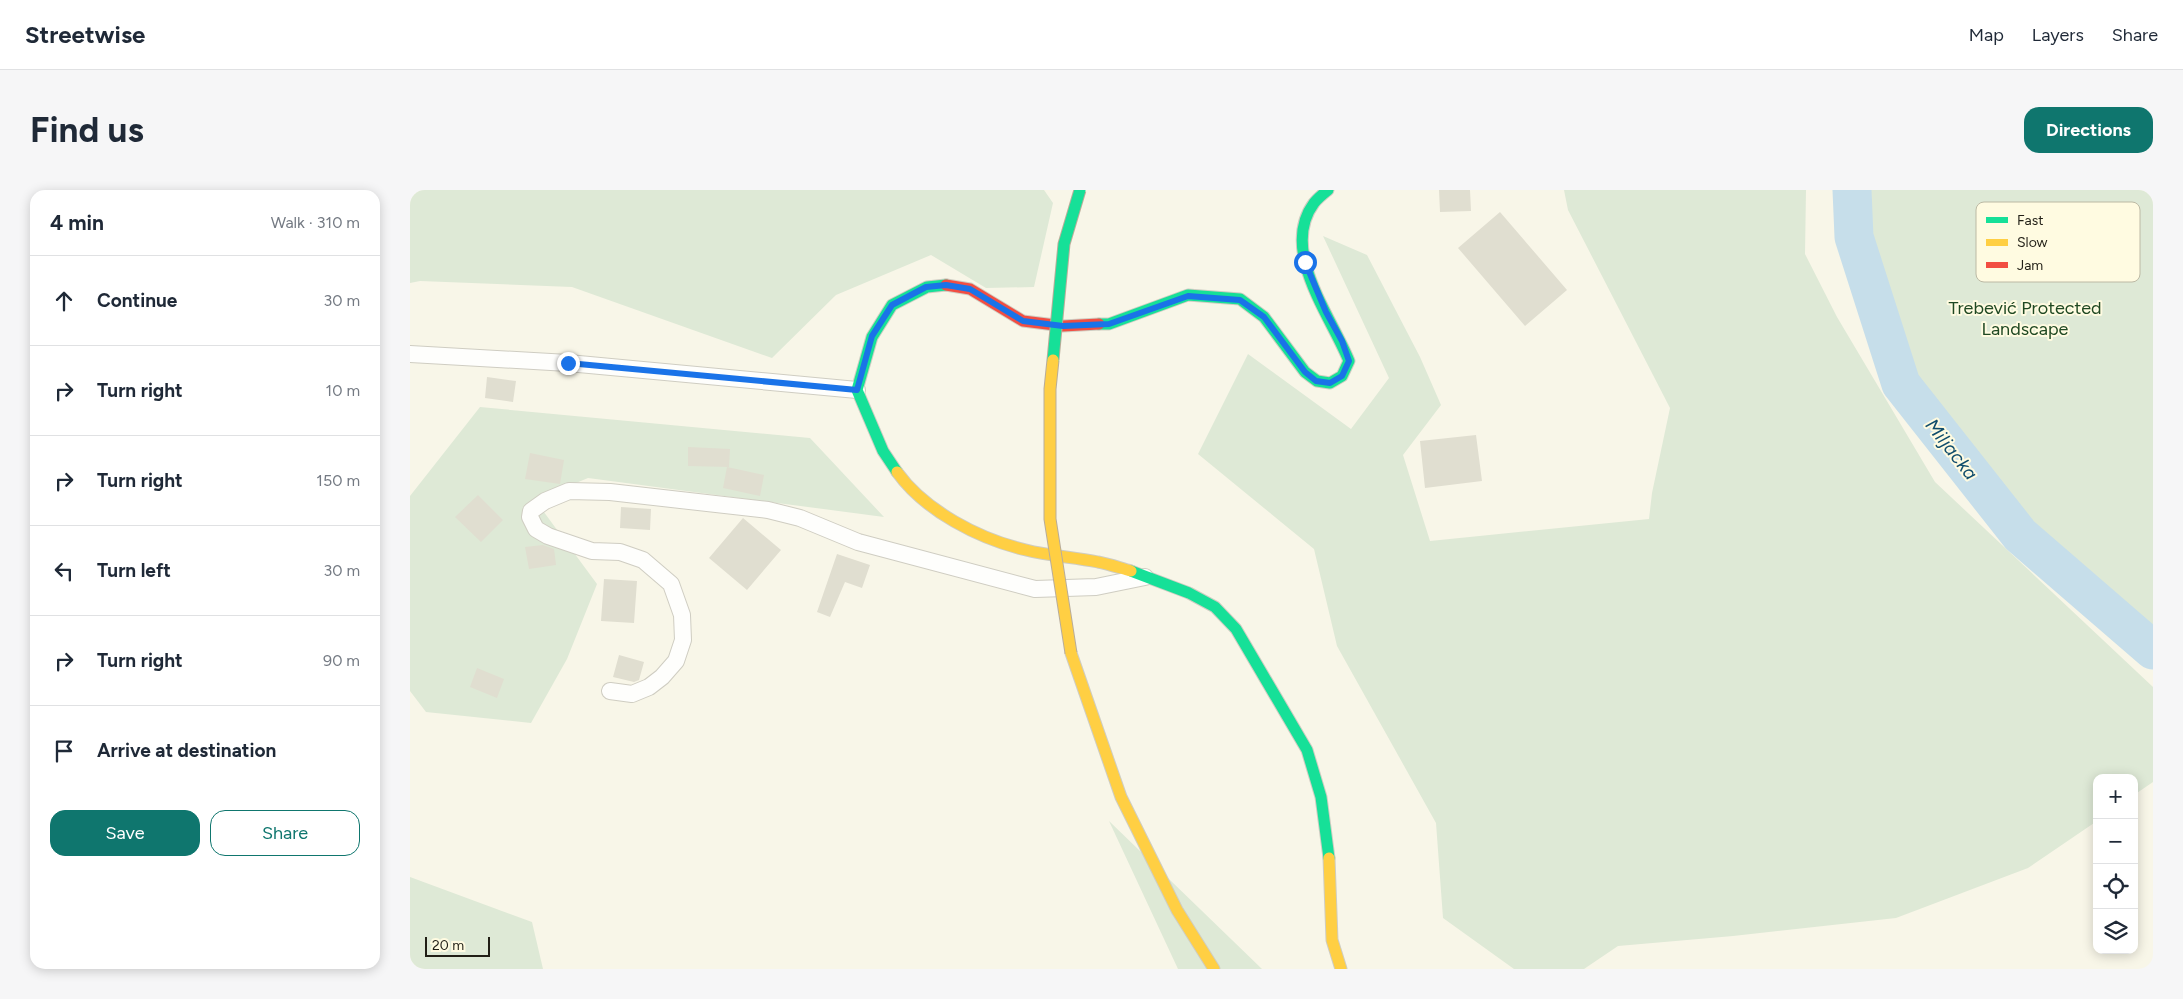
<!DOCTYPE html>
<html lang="en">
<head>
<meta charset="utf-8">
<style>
	body { margin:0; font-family:Figtree,sans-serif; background:#f6f6f7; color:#1f2937 }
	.controls { position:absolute; right:15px; bottom:15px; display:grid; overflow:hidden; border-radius:10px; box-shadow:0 2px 12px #0003 }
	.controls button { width:45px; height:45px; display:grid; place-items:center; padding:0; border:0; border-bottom:1px solid #e0e1e3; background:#fff; color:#1f2937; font:25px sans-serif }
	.scale { position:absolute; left:15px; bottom:12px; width:65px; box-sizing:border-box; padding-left:5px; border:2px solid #211f16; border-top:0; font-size:14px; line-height:18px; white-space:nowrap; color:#211f16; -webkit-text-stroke:4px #fffbe1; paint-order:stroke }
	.stop { position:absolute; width:15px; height:15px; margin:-11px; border:4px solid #1a73e8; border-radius:50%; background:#fff }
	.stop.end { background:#1a73e8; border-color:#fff; box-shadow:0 1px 5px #0008 }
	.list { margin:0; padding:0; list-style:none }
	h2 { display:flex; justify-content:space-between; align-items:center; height:65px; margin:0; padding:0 20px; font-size:21px }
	h2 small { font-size:16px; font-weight:400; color:#747a83 }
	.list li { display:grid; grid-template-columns:32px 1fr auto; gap:15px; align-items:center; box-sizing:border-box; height:90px; padding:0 20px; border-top:1px solid #e0e1e3 }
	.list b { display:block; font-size:19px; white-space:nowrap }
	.list em { font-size:16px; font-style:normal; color:#747a83 }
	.actions { display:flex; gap:10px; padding:15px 20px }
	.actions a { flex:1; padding:11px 0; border:1px solid #0f766e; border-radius:15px; text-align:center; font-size:18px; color:#0f766e }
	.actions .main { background:#0f766e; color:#fff }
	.icon { flex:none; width:28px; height:28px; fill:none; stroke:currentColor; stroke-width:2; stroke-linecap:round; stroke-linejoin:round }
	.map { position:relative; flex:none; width:1743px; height:779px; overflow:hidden; border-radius:15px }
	header { display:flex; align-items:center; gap:30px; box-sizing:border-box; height:70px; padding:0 25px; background:#fff; border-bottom:1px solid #e0e1e3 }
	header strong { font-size:24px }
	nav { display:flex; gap:28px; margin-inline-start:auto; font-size:18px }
	.intro { display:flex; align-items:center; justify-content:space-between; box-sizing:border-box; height:120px; padding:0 30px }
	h1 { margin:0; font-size:35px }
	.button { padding:12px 22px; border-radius:15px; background:#0f766e; color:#fff; font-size:18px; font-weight:700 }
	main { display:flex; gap:30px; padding:0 30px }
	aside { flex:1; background:#fff; border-radius:15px; box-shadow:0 2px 12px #0003 }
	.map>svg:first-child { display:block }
	.green { fill:#dee9d6 }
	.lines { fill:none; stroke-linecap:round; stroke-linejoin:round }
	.river { stroke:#c6deea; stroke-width:39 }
	.building { fill:#e0ded0 }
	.street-casing { stroke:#cfcdc2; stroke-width:18 }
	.fast-casing { stroke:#cfcdc2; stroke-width:13 }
	.slow-casing { stroke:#cfcdc2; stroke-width:13 }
	.jam-casing { stroke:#cfcdc2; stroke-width:13 }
	.street { stroke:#fefefc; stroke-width:16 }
	.fast { stroke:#16e098; stroke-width:11 }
	.slow { stroke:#ffcf43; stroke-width:11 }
	.jam { stroke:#f24e42; stroke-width:11 }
	.fast-bridge-casing { stroke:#b9ad9a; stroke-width:13; stroke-linecap:butt }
	.slow-bridge-casing { stroke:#b9ad9a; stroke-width:13; stroke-linecap:butt }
	.fast-bridge { stroke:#16e098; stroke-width:11 }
	.slow-bridge { stroke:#ffcf43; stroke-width:11 }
	.route { stroke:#1a73e8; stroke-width:6 }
	.labels { text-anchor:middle; stroke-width:4; stroke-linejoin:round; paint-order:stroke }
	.park-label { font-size:18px; fill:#1f4822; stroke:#fffbe1 }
	.water-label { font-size:19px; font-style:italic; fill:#104d6c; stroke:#fffbe1 }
	.key { fill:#fffbe1; stroke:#bcb9a4; stroke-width:1 }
	.key-label { font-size:14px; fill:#211f16 }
</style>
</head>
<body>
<header>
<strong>Streetwise</strong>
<nav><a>Map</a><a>Layers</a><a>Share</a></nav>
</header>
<div class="intro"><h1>Find us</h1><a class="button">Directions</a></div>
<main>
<aside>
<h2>4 min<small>Walk · 310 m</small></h2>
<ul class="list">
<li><svg class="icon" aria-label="ahead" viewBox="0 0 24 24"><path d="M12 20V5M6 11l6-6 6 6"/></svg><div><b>Continue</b></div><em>30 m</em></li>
<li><svg class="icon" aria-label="right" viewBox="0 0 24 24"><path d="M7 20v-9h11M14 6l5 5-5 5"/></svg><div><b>Turn right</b></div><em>10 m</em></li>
<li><svg class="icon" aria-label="right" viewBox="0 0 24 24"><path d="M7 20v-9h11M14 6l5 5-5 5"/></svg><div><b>Turn right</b></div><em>150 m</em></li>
<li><svg class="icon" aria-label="left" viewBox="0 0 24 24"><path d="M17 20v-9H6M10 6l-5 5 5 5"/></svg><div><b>Turn left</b></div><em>30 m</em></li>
<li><svg class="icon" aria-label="right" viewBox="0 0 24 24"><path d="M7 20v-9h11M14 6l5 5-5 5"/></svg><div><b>Turn right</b></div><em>90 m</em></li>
<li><svg class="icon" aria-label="arrive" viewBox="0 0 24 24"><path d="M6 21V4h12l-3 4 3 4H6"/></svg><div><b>Arrive at destination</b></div></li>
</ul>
<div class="actions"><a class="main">Save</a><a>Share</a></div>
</aside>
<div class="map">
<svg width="1743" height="779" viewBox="0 0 1743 779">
	<rect width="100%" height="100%" fill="#f8f6e8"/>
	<!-- green -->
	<path class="green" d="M0,0H634L643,13L624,97L576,98L521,65L426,105L362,168L162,97L10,91L0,93Z
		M1154,0H1396L1395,64L1427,127L1525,292L1743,497V592L1724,605V588H1687V631L1618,678L1486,728L1323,746L1208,756L1174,779H1104L1033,728L1026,633L927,456L904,359L788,264L838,164L941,239L979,188L913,46L957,65L1010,167L1031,215L993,265L1020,351L1239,329L1242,303L1260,218L1158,20Z
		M1441,0H1743V460L1610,345L1523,240L1487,150L1431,33Z
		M70,217L400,248L474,327L178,288L125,310L187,394L157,469L121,533L16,522L0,501V306Z
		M699,631L852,779H768Z
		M0,687L122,732L133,779H0Z"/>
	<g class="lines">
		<!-- river -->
		<path class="river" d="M1442,0L1444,47L1491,194L1610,345L1743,460"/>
	</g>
	<!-- building -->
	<path class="building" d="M1029,0H1060L1061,21L1030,22Z
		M1090,22L1157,100L1115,136L1048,58Z
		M77,187L106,191L103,212L75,208Z
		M1066,245L1072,291L1015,298L1010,251Z
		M278,257L320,259L319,277L278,276Z
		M120,263L154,270L150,294L115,289Z
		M317,277L354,285L350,306L313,298Z
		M68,305L93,330L71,352L45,327Z
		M211,317L241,319L240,340L210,338Z
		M333,328L371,360L337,400L299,368Z
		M133,355L144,359L146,375L119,379L115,357Z
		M427,364L460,375L452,398L435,392L420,427L407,422Z
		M194,389L227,391L224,433L191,431Z
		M209,465L234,472L229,490L224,492L203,487Z
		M67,478L94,489L87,508L60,497Z"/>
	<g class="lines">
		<!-- street casing -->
		<g class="street-casing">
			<path id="street" d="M0,164L158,173L447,200
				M200,501L222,504L239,497L252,487L266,471L273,450L272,425L261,394L233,370L210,362L182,361L138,346L126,339L120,327L121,321L135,311L159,301L200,302L358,320L390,328L448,352L625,399L686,397L735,387"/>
		</g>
		<!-- fast casing -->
		<g class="fast-casing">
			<path id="fast" d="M689,134H699L778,105L830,109L854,127L895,182L907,191L920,193L932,186L939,171C921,126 869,60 904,13C908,8 913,4 918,0
				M487,282L473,261L447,200L462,147L482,115L517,97L536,95
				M721,381L779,403L805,417L826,439L897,560L911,607L919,668"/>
		</g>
		<!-- slow casing -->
		<g class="slow-casing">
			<path id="slow" d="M487,282C515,321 569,349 616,360C639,366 664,367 688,372C699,374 710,378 721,381
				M661,463L711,607L767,720L804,779
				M919,668L922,750L931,779"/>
		</g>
		<!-- jam casing -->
		<g class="jam-casing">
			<path id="jam" d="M536,95L560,99L613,131L653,136L689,134"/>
		</g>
		<!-- street -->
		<use href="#street" class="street"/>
		<!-- fast -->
		<use href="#fast" class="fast"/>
		<!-- slow -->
		<use href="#slow" class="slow"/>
		<!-- jam -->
		<use href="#jam" class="jam"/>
		<!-- fast-bridge casing -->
		<g class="fast-bridge-casing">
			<path id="fast-bridge" d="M643,170L654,54L670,0"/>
		</g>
		<!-- slow-bridge casing -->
		<g class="slow-bridge-casing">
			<path id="slow-bridge" d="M643,170L640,199V329L661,463"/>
		</g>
		<!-- fast-bridge -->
		<use href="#fast-bridge" class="fast-bridge"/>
		<!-- slow-bridge -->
		<use href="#slow-bridge" class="slow-bridge"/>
	</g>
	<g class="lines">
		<!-- route -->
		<path class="route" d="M158,173L447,200L462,146L482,115L516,97L536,95L560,99L613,131L653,136L699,134L778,106L830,110L854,127L895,182L906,191L920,193L932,186L939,171L932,151L916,122L895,72"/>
	</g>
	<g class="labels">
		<!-- park labels -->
		<g class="park-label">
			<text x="1615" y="124">Trebević Protected<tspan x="1615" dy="21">Landscape</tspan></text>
		</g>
		<!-- water labels -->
		<g class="water-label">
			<text transform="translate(1542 259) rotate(52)" y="7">Miljacka</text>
		</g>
	</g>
	<!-- legend -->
	<rect x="1566" y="12" width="164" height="80" rx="8" class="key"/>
	<rect x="1576" y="27" width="22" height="6" fill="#16e098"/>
	<rect x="1576" y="49" width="22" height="7" fill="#ffcf43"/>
	<rect x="1576" y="72" width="22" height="6" fill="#f24e42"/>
	<g class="key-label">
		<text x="1607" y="35">Fast</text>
		<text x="1607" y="57">Slow</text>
		<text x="1607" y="80">Jam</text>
	</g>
</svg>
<div class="controls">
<button>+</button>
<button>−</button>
<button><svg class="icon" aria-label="locate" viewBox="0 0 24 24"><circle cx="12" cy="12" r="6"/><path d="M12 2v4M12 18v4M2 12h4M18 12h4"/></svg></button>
<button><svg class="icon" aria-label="layers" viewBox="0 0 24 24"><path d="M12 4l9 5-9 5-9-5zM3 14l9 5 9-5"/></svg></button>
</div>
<div class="scale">20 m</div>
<div class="stop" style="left:895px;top:72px"></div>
<div class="stop end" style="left:158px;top:173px"></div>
</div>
</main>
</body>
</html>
